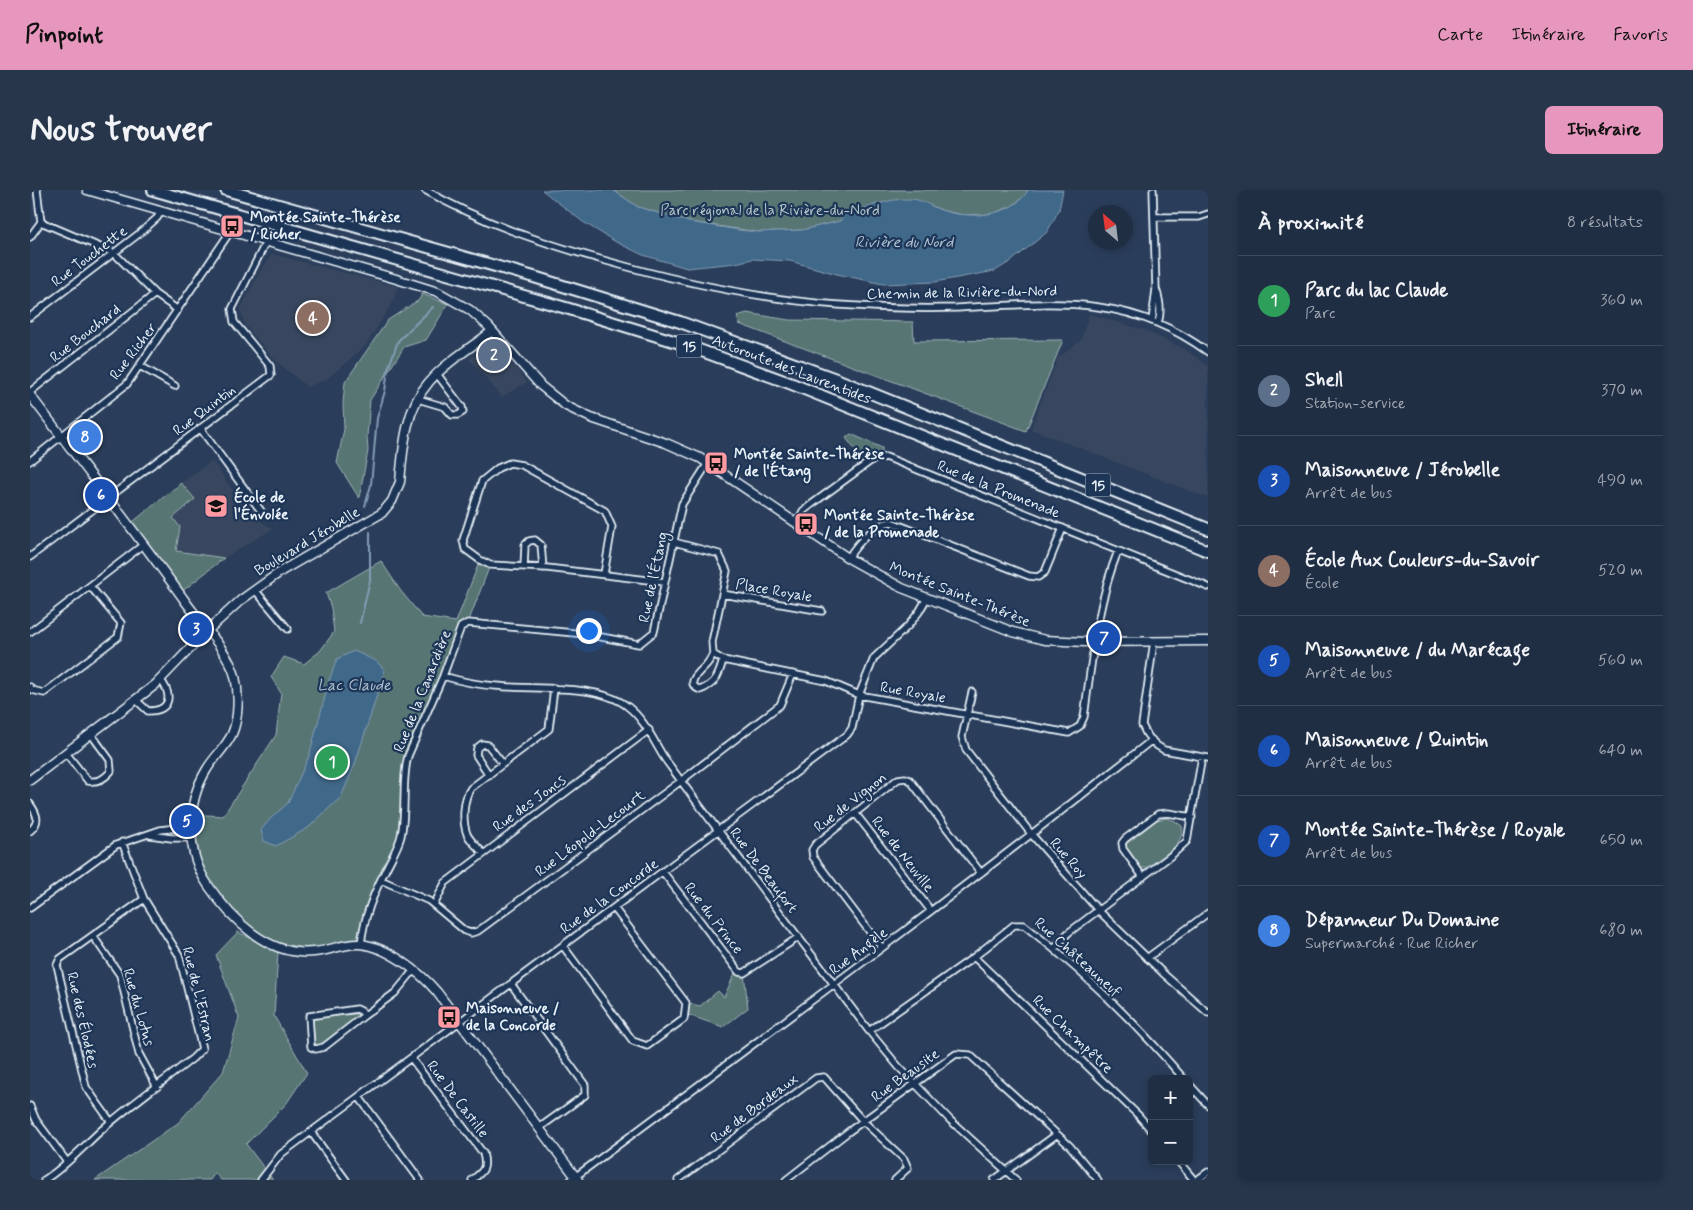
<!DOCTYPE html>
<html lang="fr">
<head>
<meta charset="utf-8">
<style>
	body { margin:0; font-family:Mynerve,sans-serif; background:#28364b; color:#f1f3f6 }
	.controls { position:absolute; right:15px; bottom:15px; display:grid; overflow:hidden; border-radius:8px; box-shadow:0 2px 8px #0003 }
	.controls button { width:45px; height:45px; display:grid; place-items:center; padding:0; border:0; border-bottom:1px solid #3d4a5d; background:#202e44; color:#f1f3f6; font:25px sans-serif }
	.compass { position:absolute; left:1058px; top:15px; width:45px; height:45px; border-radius:50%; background:#202e44; box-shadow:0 2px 8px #0003; rotate:332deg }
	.you { position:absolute; left:558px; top:440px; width:18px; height:18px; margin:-12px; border:4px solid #fff; border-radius:50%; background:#1a73e8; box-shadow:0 0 0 8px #1a73e833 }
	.badge { display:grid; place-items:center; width:32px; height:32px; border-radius:50%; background:#e797bd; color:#fff; font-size:16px; font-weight:700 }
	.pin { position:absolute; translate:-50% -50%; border:2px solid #fff; box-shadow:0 1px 5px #0006 }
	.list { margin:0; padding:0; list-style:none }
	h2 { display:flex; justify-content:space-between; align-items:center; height:65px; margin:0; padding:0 20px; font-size:21px }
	h2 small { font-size:16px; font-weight:400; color:#a2a8b2 }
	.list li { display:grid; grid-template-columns:32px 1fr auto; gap:15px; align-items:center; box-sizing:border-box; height:90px; padding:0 20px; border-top:1px solid #3d4a5d }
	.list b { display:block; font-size:19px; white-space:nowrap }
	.list p { margin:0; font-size:16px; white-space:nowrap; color:#a2a8b2 }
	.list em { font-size:16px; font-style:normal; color:#a2a8b2 }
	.map { position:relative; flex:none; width:1178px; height:990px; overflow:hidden; border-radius:8px }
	header { display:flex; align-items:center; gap:30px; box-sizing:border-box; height:70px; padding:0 25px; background:#e797bd; color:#111 }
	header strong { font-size:24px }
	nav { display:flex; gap:28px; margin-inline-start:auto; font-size:18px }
	.intro { display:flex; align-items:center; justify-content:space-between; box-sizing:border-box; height:120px; padding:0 30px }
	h1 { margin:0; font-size:35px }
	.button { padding:12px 22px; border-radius:8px; background:#e797bd; color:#111; font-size:18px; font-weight:700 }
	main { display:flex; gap:30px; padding:0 30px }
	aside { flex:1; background:#202e44; border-radius:8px; box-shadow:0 2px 8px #0003 }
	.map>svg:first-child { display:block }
	.built { fill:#39475e }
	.green { fill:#577573; stroke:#a0b3b6 }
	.water { fill:#416789; stroke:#849eb5 }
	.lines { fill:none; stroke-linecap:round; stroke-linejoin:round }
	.stream { stroke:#849eb5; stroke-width:2 }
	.street-casing { stroke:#e8f1f8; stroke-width:9 }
	.secondary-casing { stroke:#e8f1f8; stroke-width:11 }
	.highway-casing { stroke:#e8f1f8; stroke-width:14 }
	.street { stroke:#1d3557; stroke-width:5.5 }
	.secondary { stroke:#1d3557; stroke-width:8 }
	.highway { stroke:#1d3557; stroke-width:10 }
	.labels { text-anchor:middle; stroke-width:4.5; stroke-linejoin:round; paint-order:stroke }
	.shield { fill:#1d3557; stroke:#abb9c8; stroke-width:1 }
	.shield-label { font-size:14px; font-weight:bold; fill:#e8f1f8 }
	.park-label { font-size:15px; fill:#b5c6c9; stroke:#1d3557 }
	.poi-label { font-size:15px; font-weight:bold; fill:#e8f1f8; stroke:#1d3557; text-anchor:start }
	.street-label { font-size:15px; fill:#e8f1f8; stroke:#1d3557 }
	.water-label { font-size:16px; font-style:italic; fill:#aec1d1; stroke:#1d3557 }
</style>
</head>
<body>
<header>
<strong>Pinpoint</strong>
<nav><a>Carte</a><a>Itinéraire</a><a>Favoris</a></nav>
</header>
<div class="intro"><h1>Nous trouver</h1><a class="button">Itinéraire</a></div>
<main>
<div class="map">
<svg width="1178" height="990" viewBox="0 0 1178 990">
	<rect width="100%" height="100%" fill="#2a3d5a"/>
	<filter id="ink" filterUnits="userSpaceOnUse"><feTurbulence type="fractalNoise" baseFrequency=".02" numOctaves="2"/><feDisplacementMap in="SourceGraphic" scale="10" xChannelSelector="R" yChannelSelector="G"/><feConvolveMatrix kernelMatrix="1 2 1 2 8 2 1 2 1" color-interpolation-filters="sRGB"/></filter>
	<g filter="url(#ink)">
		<!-- built -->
		<path class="built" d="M242,64L368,97L361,115L336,155L297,189L277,197L246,171L215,135L210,120L229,83Z
			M1059,124L1114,140L1156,160L1178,176V308L1001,239L1028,168L1051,150Z
			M464,153L497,192L472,207L439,169L457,155Z
			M182,271L219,323L243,339L194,368L146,361L150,338L143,328L165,309L151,293Z"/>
		<!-- green -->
		<path class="green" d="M583,0H998L996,5L982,16L962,24L934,25L914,21L884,9L810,31L772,40L728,42L660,32L608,17Z
			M392,104L418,114L396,150L374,157L340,210L337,246L338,261L329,308L307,273L314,239L313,213L315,192L358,130L389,110Z
			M717,123L759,130L883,132L884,151L1033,150L996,241L709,134L707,126Z
			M821,244L852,258V262L843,264L833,270L816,248Z
			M151,293L165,309L143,328L150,337L146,361L194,368L150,403L99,335Z
			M450,370L460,375L438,433L434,434L378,566L370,649L351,690L331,754L291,761L258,760L217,739L169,680L162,624L193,626L246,545L251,503L241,487L254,467L274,474L290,461L304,442L301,418L296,403L351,371L370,400L392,427L426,432Z
			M1136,628L1145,631L1152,636C1156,655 1130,668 1116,678C1107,680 1096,663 1096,654L1127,630Z
			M208,742L248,762L244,826L277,883L256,914L216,954L243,990H191L185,983L180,990H65L148,933L193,882L209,828L186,765Z
			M707,779L714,783L718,818L693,837L655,824L656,813L670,816L688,801L694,807Z
			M325,824L328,825L327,827L294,852L288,855L285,854L282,831L284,828Z"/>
		<!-- water -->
		<path class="water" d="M512,0H583L608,17L659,32L709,40L728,42L772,40L810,31L814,25C836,18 858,8 881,9C892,9 903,18 914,21C940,29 983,27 998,0H1033L1029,20L1017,42L983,70L965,81L905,92L853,94L807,84L760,71L722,69L706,73L657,78L613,65L586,52L553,32Z
			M324,461L346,471L355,480L324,577L311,607L278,638L246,656L234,651L231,640L241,628L258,613L279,566L300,488L307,469Z"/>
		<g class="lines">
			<!-- stream -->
			<path class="stream" d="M335,316L341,295L347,228L355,201L358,179L368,151L403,117
				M330,433L340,390V342"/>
			<!-- street casing -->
			<g class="street-casing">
				<path id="street" d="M395,0C452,33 510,52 573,70C650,92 728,109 809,115C848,118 888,119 927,118C1021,113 1097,102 1178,162
					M1124,27H1169L1178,24
					M11,32L84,63L125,104L148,120
					M0,47L11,32L7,0
					M1126,99C1130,110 1132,121 1128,133
					M0,127L110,43L127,28L131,22
					M1122,131L1126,99L1123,0
					M110,176L145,196
					M0,202L125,104
					M388,209L415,217L422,225H428L433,222L432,217L407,184
					M170,238L231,321
					M0,271L97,194L200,42
					M767,333L773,321L782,314L842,270L856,267L1178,397
					M644,352L689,364L697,381L682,452L683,464L693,470L796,491L829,505L1039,543L1050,536L1054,527C1062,470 1067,414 1088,361
					M0,367L241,185L240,176L204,132L202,119L236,52
					M818,368C827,354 844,334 861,332L999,386L1008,387L1015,382L1033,338
					M494,377L495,355L499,351L505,350L511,355L513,378
					M574,384L582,337L575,321L492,275L480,273L468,278L452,291L433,350L435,359L450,370L460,375L517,378L635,392
					M225,400L258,439
					M692,404L792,421
					M0,442L113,355
					M1124,451L1112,535C1116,545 1124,555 1134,560L1178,568
					M683,464C681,468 679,472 676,475C669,483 654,493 670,500C686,494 689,485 693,470
					M413,486C430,491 448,495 466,496C503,500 567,493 597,516C614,529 622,548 633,566C638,574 645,582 651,591L839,841L868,876L920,930L986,990
					M0,497L2,500L14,503L88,447L91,433L60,396
					M942,502L932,547L936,560L1002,645L1068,720L1135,785L1178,823
					M106,510L118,521C141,521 143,505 130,489
					M36,563L58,591C69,592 74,589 81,581L80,570L61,544
					M459,585L446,565L447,558L452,554L458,555L473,574
					M0,614C8,625 10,632 0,641
					M825,623L901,721
					M120,645L141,648H162
					M453,663C448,657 440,651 437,644C432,631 433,609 441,598L519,539L524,498
					M633,682L709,782L714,783L769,747
					M1113,687L1093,659L1092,653L1095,649L1128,624L1138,623L1162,627
					M351,690L399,711L435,741L441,743L448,741L651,591L750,515L763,484
					M404,715L415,693L619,540
					M0,718L86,655L130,640L161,636
					M63,746L90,785L109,864L127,897
					M331,754C334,727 343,705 355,681C360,670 368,658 371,646C377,619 371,592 378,566L413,486L431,437L438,433L555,444L609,454L624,442L652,314L678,273
					M533,756L603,851L617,856L654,829L656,813L584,718
					M852,758L783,667L782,660L785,655L868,589L875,588L880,590L951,683
					M1024,759L1038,743L1143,664L1157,651L1172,567
					M944,767L1108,925L1122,941
					M1117,768L1178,723
					M481,794L555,895V905L509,938
					M335,825L294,857L286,859L281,857L279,826L327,819L331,821L335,825L365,803L384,780
					M839,841L944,767L984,735H994C1052,780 1106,833 1154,889
					M381,868L453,963C457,978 454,981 442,990
					M1159,894L1178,915
					M329,907L390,990
					M0,916L6,930L37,972
					M81,932L56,897L27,775L30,769L114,709
					M281,942L316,990
					M1148,971L1164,990
					M14,990C37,976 55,954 75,937C103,913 134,891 163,868L172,859L149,765L114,709L92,652
					M231,990L251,964L817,545L822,538L829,505L844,468L878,436L889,422L897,408
					M541,990C736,845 931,701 1122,550
					M648,990L786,888L794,887L833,931L874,969L878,978L865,990
					M756,990L818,942L926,864L940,865L1040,956L1068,990
					M964,990L1026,945
					M1167,990L1178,982"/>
			</g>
			<!-- secondary casing -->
			<g class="secondary-casing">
				<path id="secondary" d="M57,0L363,88L408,102L440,120L458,136L511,196L536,216L561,228L636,253L670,268L818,368L872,398L983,442L1015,450L1055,452L1178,451
					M0,205C53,275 107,344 158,415C172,434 199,463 205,486C209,503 209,528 202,544C196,557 184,567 177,579C156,613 155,661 178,695C201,729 238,767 284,762C299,761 315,753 329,754C357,756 390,782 407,802L548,990
					M0,590L125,495L177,441L211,410L253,380L352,323L362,311L370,292C373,259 375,219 399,192C416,172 441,158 462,141"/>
			</g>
			<!-- highway casing -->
			<g class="highway-casing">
				<path id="highway" d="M123,0L536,118L650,153L762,194L1178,361
					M196,0L504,87L650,132L806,189L1178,339"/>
			</g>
			<!-- street -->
			<use href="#street" class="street"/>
			<!-- secondary -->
			<use href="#secondary" class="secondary"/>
			<!-- highway -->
			<use href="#highway" class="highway"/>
		</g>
	</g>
	<!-- icons -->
	<defs>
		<g id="bus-square" transform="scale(1.25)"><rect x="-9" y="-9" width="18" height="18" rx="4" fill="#ff9aa2" stroke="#1d3557"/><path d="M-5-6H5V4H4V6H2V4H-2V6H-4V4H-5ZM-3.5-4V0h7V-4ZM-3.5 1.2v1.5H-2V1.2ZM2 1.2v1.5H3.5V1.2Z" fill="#111"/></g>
		<g id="school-square" transform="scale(1.25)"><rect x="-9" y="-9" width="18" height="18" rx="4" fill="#ff9aa2" stroke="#1d3557"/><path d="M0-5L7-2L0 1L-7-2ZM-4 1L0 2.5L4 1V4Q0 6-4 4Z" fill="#111"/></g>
	</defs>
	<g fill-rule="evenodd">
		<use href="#bus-square" x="202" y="36"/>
		<use href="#bus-square" x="686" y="273"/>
		<use href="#school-square" x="186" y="316"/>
		<use href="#bus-square" x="776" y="334"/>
		<use href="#bus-square" x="419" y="827"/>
	</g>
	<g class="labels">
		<!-- shield labels -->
		<g class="shield">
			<rect x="646.5" y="144.5" width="25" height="23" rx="4"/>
			<rect x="1055.5" y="283.5" width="25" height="23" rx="4"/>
		</g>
		<g class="shield-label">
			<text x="659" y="161">15</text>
			<text x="1068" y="300">15</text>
		</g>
		<!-- park labels -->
		<g class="park-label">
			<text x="740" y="25">Parc régional de la Rivière-du-Nord</text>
		</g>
		<!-- poi labels -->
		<g class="poi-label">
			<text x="220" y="32">Montée Sainte-Thérèse<tspan x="220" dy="17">/ Richer</tspan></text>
			<text x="704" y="269">Montée Sainte-Thérèse<tspan x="704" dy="17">/ de l'Étang</tspan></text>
			<text x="204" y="312">École de<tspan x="204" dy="17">l'Énvolée</tspan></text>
			<text x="794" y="330">Montée Sainte-Thérèse<tspan x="794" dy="17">/ de la Promenade</tspan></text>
			<text x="436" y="823">Maisonneuve /<tspan x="436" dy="17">de la Concorde</tspan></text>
		</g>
		<!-- street labels -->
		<g class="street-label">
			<text transform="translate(59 66) rotate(-37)" y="5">Rue Touchette</text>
			<text transform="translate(932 102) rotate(-1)" y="5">Chemin de la Rivière-du-Nord</text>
			<text transform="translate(55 143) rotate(-38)" y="5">Rue Bouchard</text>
			<text transform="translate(103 161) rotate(-53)" y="5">Rue Richer</text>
			<text transform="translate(762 179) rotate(21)" y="5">Autoroute des Laurentides</text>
			<text transform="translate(174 220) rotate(-37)" y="5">Rue Quintin</text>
			<text transform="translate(969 299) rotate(22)" y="5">Rue de la Promenade</text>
			<text transform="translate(277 351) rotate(-31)" y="5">Boulevard Jérobelle</text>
			<text transform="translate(623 387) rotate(-78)" y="5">Rue de l'Étang</text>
			<text transform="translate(744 400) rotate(10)" y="5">Place Royale</text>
			<text transform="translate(930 404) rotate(22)" y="5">Montée Sainte-Thérèse</text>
			<text transform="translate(392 501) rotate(-68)" y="5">Rue de la Canardière</text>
			<text transform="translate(883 502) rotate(10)" y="5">Rue Royale</text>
			<text transform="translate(820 612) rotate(-38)" y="5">Rue de Vignon</text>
			<text transform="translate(499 613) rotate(-36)" y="5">Rue des Joncs</text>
			<text transform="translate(560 643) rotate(-37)" y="5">Rue Léopold-Lecourt</text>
			<text transform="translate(873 664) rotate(52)" y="5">Rue de Neuville</text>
			<text transform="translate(1039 668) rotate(49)" y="5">Rue Roy</text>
			<text transform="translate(734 680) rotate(53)" y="5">Rue De Beaufort</text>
			<text transform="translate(579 706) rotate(-36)" y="5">Rue de la Concorde</text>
			<text transform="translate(684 728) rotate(52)" y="5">Rue du Prince</text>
			<text transform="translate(828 761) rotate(-37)" y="5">Rue Angèle</text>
			<text transform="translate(1048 767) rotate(42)" y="5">Rue Châteauneuf</text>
			<text transform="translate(169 804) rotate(76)" y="5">Rue de L'Estran</text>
			<text transform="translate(109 817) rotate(74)" y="5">Rue du Lotus</text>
			<text transform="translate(53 830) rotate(77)" y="5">Rue des Élodées</text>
			<text transform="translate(1043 844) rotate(44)" y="5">Rue Champêtre</text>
			<text transform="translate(875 885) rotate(-36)" y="5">Rue Beausite</text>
			<text transform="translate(428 909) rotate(53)" y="5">Rue De Castille</text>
			<text transform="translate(724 918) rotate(-37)" y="5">Rue de Bordeaux</text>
		</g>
		<!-- water labels -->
		<g class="water-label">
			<text x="874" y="57">Rivière du Nord</text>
			<text x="324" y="500">Lac Claude</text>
		</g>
	</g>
</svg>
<div class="controls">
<button>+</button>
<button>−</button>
</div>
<svg class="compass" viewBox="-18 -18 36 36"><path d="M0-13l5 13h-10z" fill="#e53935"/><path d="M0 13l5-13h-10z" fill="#a2a8b2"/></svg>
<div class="you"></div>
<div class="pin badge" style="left:302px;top:572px;background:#2e9e5b">1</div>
<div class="pin badge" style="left:464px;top:165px;background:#5c6f8a">2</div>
<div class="pin badge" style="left:166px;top:439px;background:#1a4fb4">3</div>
<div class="pin badge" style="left:283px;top:128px;background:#8d6e63">4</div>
<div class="pin badge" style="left:157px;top:631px;background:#1a4fb4">5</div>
<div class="pin badge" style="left:71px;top:305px;background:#1a4fb4">6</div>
<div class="pin badge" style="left:1074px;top:448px;background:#1a4fb4">7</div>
<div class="pin badge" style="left:55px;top:247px;background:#3f7fe0">8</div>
</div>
<aside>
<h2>À proximité<small>8 résultats</small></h2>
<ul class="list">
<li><span class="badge" style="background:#2e9e5b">1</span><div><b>Parc du lac Claude</b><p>Parc</p></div><em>360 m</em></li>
<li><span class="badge" style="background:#5c6f8a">2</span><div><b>Shell</b><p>Station-service</p></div><em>370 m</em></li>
<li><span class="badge" style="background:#1a4fb4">3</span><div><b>Maisonneuve / Jérobelle</b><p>Arrêt de bus</p></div><em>490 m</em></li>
<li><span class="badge" style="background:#8d6e63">4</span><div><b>École Aux Couleurs-du-Savoir</b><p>École</p></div><em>520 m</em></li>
<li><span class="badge" style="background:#1a4fb4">5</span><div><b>Maisonneuve / du Marécage</b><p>Arrêt de bus</p></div><em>560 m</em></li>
<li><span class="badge" style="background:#1a4fb4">6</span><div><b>Maisonneuve / Quintin</b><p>Arrêt de bus</p></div><em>640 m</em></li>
<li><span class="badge" style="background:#1a4fb4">7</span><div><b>Montée Sainte-Thérèse / Royale</b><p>Arrêt de bus</p></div><em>650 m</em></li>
<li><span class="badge" style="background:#3f7fe0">8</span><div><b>Dépanneur Du Domaine</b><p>Supermarché · Rue Richer</p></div><em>680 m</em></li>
</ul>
</aside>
</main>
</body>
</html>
